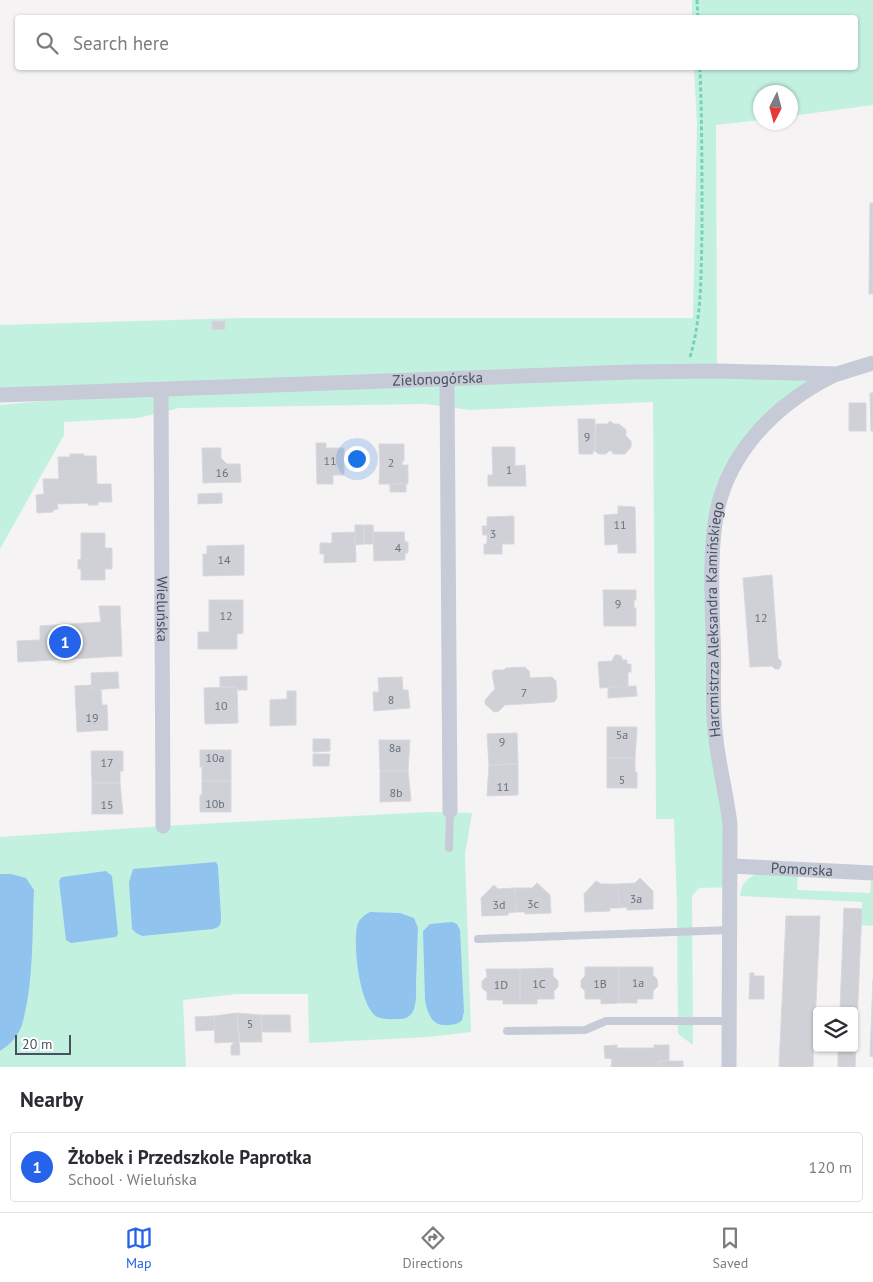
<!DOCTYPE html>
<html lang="en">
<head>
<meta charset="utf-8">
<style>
	body { margin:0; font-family:"PT Sans",sans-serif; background:#f2f2f3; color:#2b2b33 }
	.controls { position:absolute; right:15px; bottom:15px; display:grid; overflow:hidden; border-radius:5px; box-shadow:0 1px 4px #0004 }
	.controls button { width:45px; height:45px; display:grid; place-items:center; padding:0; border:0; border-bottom:1px solid #e1e1e2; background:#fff; color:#2b2b33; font:25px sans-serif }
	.compass { position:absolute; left:753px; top:85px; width:45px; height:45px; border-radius:50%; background:#fff; box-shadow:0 1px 4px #0004; rotate:186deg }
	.scale { position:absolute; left:15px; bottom:12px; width:56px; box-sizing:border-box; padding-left:5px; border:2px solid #4a5061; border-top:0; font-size:14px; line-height:18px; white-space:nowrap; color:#4a5061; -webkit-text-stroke:4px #fff; paint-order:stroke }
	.you { position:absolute; left:356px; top:458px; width:18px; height:18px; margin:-12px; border:4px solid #fff; border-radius:50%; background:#1a73e8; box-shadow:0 0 0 8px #1a73e833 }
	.badge { display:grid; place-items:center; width:32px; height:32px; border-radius:50%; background:#2563eb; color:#fff; font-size:16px; font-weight:700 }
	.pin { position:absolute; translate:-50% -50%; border:2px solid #fff; box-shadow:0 1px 5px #0006 }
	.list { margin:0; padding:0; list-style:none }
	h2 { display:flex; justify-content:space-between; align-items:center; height:65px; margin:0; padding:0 20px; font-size:21px }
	h2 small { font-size:16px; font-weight:400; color:#7c7c81 }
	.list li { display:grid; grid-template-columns:32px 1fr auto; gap:15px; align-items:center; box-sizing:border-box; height:70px; margin:0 10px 10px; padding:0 10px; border:1px solid #e1e1e2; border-radius:5px }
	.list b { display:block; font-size:19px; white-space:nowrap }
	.list p { margin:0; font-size:16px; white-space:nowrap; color:#7c7c81 }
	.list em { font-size:16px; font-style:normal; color:#7c7c81 }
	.icon { flex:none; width:28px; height:28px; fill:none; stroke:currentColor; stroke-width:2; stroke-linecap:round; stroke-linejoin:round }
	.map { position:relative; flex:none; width:873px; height:1067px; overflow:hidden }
	.search { position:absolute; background:#fff; box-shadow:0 1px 4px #0004; left:15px; right:15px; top:15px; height:55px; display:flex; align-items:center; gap:12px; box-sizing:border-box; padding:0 18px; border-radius:5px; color:#7c7c81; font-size:19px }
	.sheet { height:145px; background:#fff }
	nav { display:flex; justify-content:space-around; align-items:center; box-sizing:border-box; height:70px; border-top:1px solid #e1e1e2; background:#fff; font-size:14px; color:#7c7c81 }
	nav a { display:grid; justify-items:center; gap:2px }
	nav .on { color:#2563eb }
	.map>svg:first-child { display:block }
	.green { fill:#c3f1e0 }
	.water { fill:#90c4ee }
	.building { fill:#cfd1d7; stroke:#d7d7de }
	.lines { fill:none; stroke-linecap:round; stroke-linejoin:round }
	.path { stroke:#7ad0ba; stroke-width:3; stroke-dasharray:4 2.5; stroke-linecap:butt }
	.lane { stroke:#c7cbd7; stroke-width:8 }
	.street { stroke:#c7cbd7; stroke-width:15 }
	.labels { text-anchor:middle; stroke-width:4; stroke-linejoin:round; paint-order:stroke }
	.number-label { font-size:12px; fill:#6b707e }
	.street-label { font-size:15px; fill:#4a5061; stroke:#fff }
</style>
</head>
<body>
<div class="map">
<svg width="873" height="1067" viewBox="0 0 873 1067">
	<rect width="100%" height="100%" fill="#f5f3f3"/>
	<!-- green -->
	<path class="green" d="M692,0H873V105L791,116L790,92H760V120L716,125L717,371L837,374L816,384L736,462L712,554L731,887L699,888L692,896L693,1045L678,1034L677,908L674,819H656L653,402L470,410L425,404L179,408L138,418L64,422V435L0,549V405L154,391L0,388V325L241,318H693L697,124L694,68H856V18L692,17Z
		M428,812L472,813L465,855L471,1032L428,1037L309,1043L308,994H237L183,1000L186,1067H0V837L163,826Z
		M757,874L798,876L797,890L870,893L871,879H873V926L862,925V902L740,896C741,884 747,878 757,874Z"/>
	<!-- water -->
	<path class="water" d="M216,862L218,866L221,917C221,925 220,927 213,929L142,936L136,933L132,929L129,882L133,869Z
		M106,871L112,876L118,934L116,937L71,943L66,940L59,881L62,877Z
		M0,874H11L26,878L34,890C32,934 34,982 22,1025C18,1036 10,1045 0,1051Z
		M370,912L400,913L414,918L418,928C417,946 417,964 416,982C416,991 417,1000 414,1009C412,1015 407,1019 400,1019C393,1019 384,1020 377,1017C359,1006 353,945 357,926C359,919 364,915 370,912Z
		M452,922L457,924L460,930L464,1012C463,1015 463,1017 462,1020C458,1026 440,1027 435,1022C429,1018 426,1007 425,1000L423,931L430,924Z"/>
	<!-- building -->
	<path class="building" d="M870,203H873V294H869Z
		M212,321H225V329L212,330Z
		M870,393H873V431H871Z
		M849,403H866V431H849Z
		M578,419H595V451H593V454H579Z
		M610,421L614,424H619L626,430V436L631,441V447L625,454H613L612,451H609L606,454H599L595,451L596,424H607Z
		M316,443H326V448H344V475H333V484H317Z
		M379,444H404V461H402V465H408V484H379L380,465Z
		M492,447H515V466L525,465L526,486H488V475H493Z
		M202,448H221V458L227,464H240L241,482L203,483Z
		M70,454H84V456H96L97,484H111L112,502H98V505H88V503L57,504L58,509L53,510V512L37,513L36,495L44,494L43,479H59L58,457H70Z
		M406,483V492H390V484Z
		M222,493V503L198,504V494Z
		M618,506L635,507L636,553H618V544L605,545L604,515L618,514Z
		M514,516V544H502V554H484V544H487V535H483L482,526H487V517Z
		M355,525H364V544L355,545Z
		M364,525H373L374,544H364Z
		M355,532L356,562L324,563V554H320V543H332V533Z
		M373,532H404L405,542H408V553H405V560L374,561Z
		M81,533H105V548H112V569H105V580H81V569H78V560L81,559Z
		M244,545V575L203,576V554H207V546Z
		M772,575L778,658L781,661V665L779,669H775L772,666L750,667L743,578Z
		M603,590H636V600H634V608H636V626H604Z
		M209,600H243V633L237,634V649H198V632H209Z
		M99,606H120L122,656L18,662L17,641L40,640V626L101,622Z
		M615,655H619L622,657V660H627V664H631V672H628V686L600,688L598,662L612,661Z
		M525,667L529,671L530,678L552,677L556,681L557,698L554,702L505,705L499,711L494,712L485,704V700L495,689L492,673L494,670H504L506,668Z
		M118,672L119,688L92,690L91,673Z
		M247,676V690H237V687H220V677Z
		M402,677L403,690H408L410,708L374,711L373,692H379L378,678Z
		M92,685V690L101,689L102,705H107L108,730L77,732L75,686Z
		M636,686L637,696L608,698V687Z
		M237,687L238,723L205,724L204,688Z
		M287,691H296V725L270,726V700L287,699Z
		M607,727H637L635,758H607Z
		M517,733L518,764L489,765L487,734Z
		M313,739H330V751L313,752Z
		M379,740H410L408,771H380Z
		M200,750H231V781H202V767H200Z
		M91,751H123V771H120V783H92Z
		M313,754H330L329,766H313Z
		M607,758H635V772H637V788H607Z
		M518,764V795L487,796L489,765Z
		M380,771H408L411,801L380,802Z
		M202,781H231V812H200V795H202Z
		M92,783H120L123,814H92Z
		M640,878L653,891V909L627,910V907L619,908L618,884L635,883Z
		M596,881L601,884H618L619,908H610V911L585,912L584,894Z
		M537,883L550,895L551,913L525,914V912H516L515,888H532Z
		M494,885L498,889L515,888L516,912L508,913V915L482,916L481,898Z
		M844,908L862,909L855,1067H838V1048H854V1011H840Z
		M786,916H820L813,1067H779Z
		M585,967H619V1003L601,1004V999H585V991L581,987V980L585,976Z
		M619,967H653V975L657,979L658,986L653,991V999H637V1003H619Z
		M553,968V976L558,981V987L554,991V999H537V1004H520V969Z
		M486,969H520V1004H503V1000H487V992L482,988V981L487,977Z
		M750,973H754V976H764V999H749Z
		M873,979V1057L870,1056Z
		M237,1013L261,1015L262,1042H240Z
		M237,1013L240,1055H231V1046L234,1042L215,1043L214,1016Z
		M261,1015H290L291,1032H262Z
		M214,1016L215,1030L196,1031L195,1017Z
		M617,1045V1048H654V1045H669V1061H659V1067H611L612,1059L605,1058L604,1046Z
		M659,1061H683V1067H659Z"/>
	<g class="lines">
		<!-- path -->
		<path class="path" d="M697,0L698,18
			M690,357C702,317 701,273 702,232C702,177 702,122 700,68"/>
		<!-- lane -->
		<path class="lane" d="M449,848L450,811
			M478,939L730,930
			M507,1031L585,1030L606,1021H730"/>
		<!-- street -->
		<g class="street">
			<path d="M447,380L450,811"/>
			<path id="s1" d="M161,390L163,826"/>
			<path id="s2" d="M0,395L631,372L717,371L837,374L873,363"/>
			<path id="s3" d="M731,866L873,873"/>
			<path id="s4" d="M729,1067L730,825C727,796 719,768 716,739C711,705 715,670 713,636C712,598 710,560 715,523C724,455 775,404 834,375"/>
		</g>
	</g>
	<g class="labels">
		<!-- number labels -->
		<g class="number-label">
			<text x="587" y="441">9</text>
			<text x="330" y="465">11</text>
			<text x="391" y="467">2</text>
			<text x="509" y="474">1</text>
			<text x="222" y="477">16</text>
			<text x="620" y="529">11</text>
			<text x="493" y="538">3</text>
			<text x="398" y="552">4</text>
			<text x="224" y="564">14</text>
			<text x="618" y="608">9</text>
			<text x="226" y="620">12</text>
			<text x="761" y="622">12</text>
			<text x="524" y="697">7</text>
			<text x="391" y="704">8</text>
			<text x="221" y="710">10</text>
			<text x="92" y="722">19</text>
			<text x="622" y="739">5a</text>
			<text x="502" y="746">9</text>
			<text x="395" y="752">8a</text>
			<text x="215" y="762">10a</text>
			<text x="107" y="767">17</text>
			<text x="622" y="784">5</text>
			<text x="503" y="791">11</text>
			<text x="396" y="797">8b</text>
			<text x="215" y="808">10b</text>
			<text x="107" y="809">15</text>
			<text x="636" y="903">3a</text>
			<text x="533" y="908">3c</text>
			<text x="499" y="909">3d</text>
			<text x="638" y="987">1a</text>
			<text x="539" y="988">1C</text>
			<text x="600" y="988">1B</text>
			<text x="501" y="989">1D</text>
			<text x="250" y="1028">5</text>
		</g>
		<!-- street labels -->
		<g class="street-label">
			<text dy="5" stroke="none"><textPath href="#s2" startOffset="438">Zielonogórska</textPath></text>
			<text dy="5" stroke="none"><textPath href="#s1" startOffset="219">Wieluńska</textPath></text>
			<text dy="5" stroke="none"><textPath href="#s4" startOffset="449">Harcmistrza Aleksandra Kamińskiego</textPath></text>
			<text dy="5" stroke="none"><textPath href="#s3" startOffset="71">Pomorska</textPath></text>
		</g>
	</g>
</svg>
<div class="controls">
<button><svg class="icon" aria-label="layers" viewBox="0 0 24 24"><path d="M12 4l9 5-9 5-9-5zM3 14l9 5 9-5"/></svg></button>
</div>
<svg class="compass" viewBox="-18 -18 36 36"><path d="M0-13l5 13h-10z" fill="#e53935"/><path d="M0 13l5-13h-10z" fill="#7c7c81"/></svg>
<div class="scale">20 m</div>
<div class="you"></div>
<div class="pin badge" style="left:65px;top:642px">1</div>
<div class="search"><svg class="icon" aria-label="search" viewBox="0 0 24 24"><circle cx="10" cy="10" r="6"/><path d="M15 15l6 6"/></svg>Search here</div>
</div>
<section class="sheet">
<h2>Nearby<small></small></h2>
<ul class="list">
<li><span class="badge">1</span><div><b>Żłobek i Przedszkole Paprotka</b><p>School · Wieluńska</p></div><em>120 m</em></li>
</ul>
</section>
<nav>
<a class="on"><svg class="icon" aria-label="map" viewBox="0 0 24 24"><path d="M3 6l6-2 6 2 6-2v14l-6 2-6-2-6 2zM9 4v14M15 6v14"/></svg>Map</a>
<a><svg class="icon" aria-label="directions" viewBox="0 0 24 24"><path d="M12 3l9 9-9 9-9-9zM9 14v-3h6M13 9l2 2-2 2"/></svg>Directions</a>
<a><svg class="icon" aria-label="saved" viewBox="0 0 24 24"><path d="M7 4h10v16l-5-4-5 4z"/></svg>Saved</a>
</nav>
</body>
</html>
